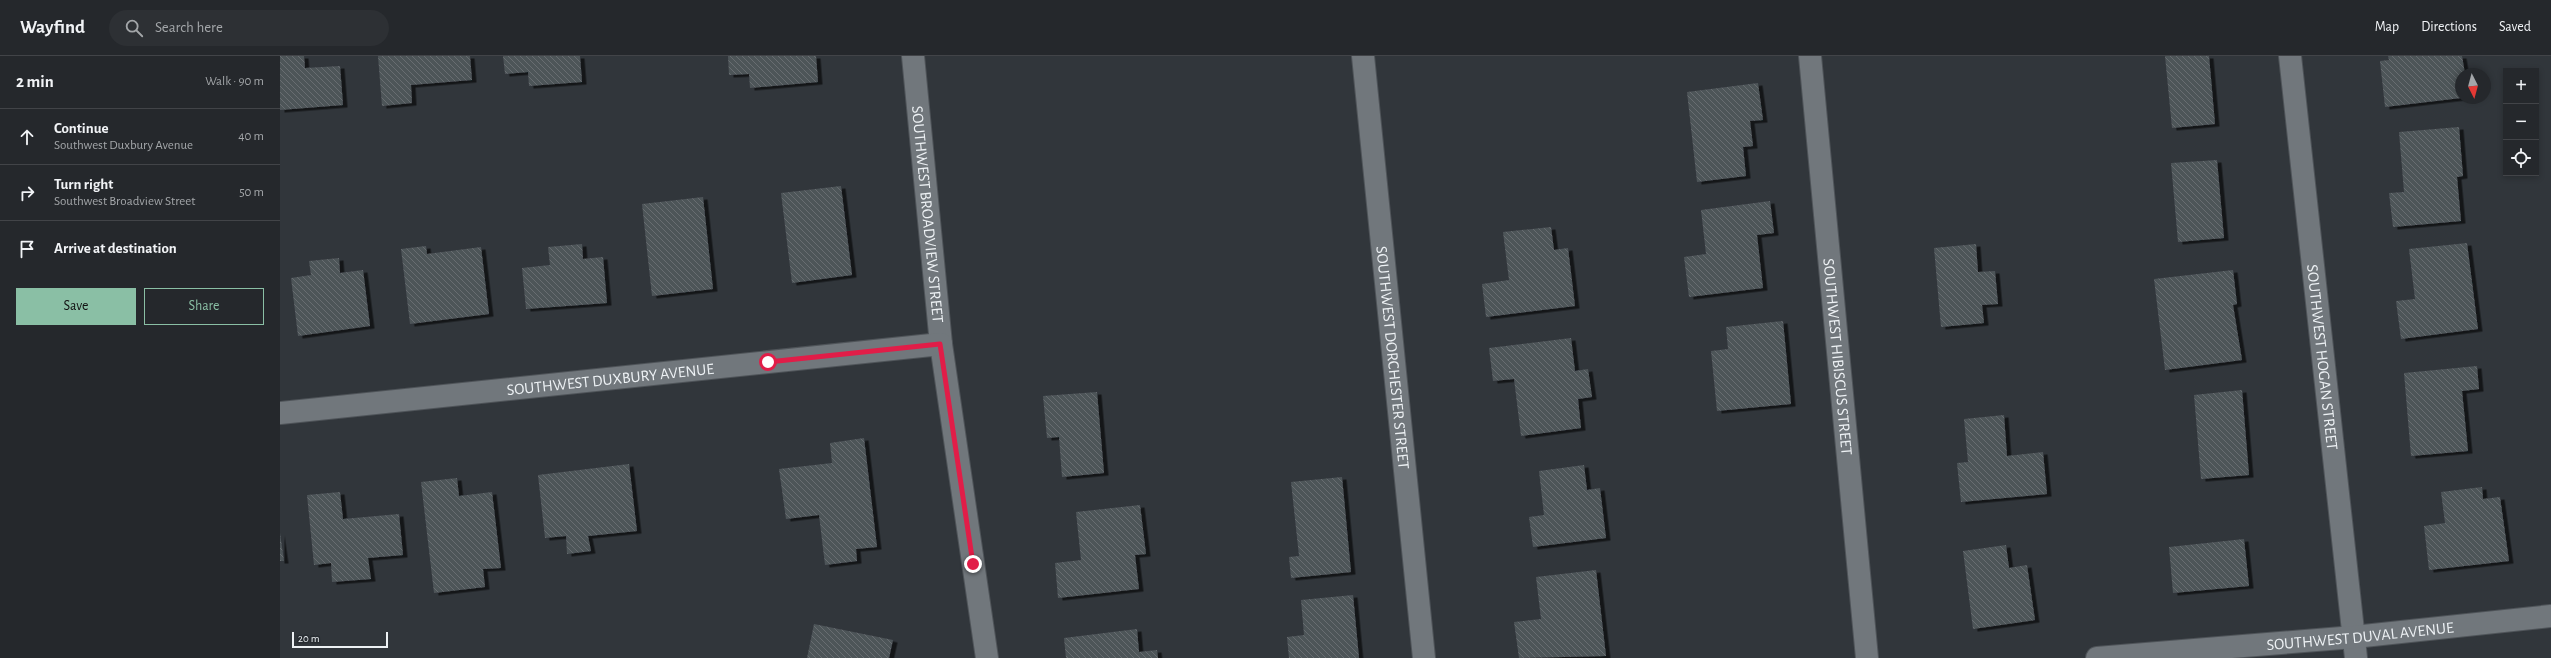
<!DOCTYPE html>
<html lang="en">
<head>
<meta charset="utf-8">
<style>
	body { margin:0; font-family:"Alegreya Sans",sans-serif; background:#2d3034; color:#f1f3f6 }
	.controls { position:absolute; right:12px; top:12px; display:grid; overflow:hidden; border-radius:0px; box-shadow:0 2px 6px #0003 }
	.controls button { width:36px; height:36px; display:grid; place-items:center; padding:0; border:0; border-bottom:1px solid #424448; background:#25282c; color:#f1f3f6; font:20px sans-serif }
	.compass { position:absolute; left:2175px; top:12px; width:36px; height:36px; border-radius:50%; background:#25282c; box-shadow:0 2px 6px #0003; rotate:174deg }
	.scale { position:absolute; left:12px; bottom:10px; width:96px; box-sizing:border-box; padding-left:4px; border:2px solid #edf1f4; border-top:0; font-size:11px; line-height:14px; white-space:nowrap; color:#edf1f4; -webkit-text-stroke:3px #272c31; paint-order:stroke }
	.stop { position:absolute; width:12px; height:12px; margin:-9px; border:3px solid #e11d48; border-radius:50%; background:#fff }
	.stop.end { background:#e11d48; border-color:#fff; box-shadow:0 1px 4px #0008 }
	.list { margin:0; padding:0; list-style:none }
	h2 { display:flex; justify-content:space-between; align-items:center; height:52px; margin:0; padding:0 16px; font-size:17px }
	h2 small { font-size:13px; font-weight:400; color:#a3a6a9 }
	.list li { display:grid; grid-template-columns:26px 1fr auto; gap:12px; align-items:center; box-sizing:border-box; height:56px; padding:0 16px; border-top:1px solid #424448 }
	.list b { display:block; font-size:15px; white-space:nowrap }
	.list p { margin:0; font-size:13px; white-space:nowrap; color:#a3a6a9 }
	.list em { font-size:13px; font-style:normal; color:#a3a6a9 }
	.actions { display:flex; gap:8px; padding:12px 16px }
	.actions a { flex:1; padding:9px 0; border:1px solid #8abfa5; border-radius:0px; text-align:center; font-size:14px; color:#8abfa5 }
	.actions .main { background:#8abfa5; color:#111 }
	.icon { flex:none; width:22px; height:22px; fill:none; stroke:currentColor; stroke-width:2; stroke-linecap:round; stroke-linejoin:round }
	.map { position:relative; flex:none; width:2271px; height:602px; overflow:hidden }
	header { display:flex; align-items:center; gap:24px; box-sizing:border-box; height:56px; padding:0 20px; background:#25282c; border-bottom:1px solid #424448 }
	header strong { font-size:19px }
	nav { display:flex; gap:22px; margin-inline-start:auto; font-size:14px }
	.search { width:280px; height:36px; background:#2d3034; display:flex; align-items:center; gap:10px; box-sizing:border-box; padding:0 14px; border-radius:22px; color:#a3a6a9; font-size:15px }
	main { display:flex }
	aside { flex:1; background:#25282c }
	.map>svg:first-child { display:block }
	.building { fill:url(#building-back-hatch); filter:url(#shadow) }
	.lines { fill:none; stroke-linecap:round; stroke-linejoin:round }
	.minor-casing { stroke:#4f5459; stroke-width:24 }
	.minor { stroke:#71777c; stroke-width:22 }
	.route { stroke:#e11d48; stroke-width:5 }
	.labels { text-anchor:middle; stroke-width:3; stroke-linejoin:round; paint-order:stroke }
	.street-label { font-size:16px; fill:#edf1f4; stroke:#272c31 }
</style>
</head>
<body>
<header>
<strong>Wayfind</strong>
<div class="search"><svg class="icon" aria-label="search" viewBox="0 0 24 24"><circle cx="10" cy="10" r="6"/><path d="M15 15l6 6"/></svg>Search here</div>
<nav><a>Map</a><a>Directions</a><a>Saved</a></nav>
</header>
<main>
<aside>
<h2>2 min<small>Walk · 90 m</small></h2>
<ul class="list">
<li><svg class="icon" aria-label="ahead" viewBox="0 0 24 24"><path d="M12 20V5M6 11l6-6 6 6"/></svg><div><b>Continue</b><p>Southwest Duxbury Avenue</p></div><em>40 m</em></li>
<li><svg class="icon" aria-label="right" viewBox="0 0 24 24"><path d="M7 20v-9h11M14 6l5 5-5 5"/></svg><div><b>Turn right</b><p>Southwest Broadview Street</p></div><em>50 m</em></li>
<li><svg class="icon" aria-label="arrive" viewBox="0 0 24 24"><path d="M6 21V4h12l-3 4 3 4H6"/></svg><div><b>Arrive at destination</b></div></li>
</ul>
<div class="actions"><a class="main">Save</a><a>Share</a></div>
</aside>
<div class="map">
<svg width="2271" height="602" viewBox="0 0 2271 602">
	<defs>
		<pattern id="building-back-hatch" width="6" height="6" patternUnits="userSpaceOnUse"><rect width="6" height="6" fill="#4e5459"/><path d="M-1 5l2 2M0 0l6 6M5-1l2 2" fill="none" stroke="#686d71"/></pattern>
		<filter id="shadow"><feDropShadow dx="4.5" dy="2.5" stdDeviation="0" flood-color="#0009"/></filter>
	</defs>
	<rect width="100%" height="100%" fill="#31363b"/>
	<!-- building -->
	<path class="building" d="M0,0H24L25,12L60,10L63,49L0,54Z
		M98,0H190L192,24L131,29L132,47L102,50Z
		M223,0H300L302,26L249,30L248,16L225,18Z
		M448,0H536L538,26L470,32L469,18L449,19Z
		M1885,0H1929L1935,68L1892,72Z
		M2108,0H2182L2185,18H2181V42L2105,51L2100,5L2109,4Z
		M1478,27L1483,64L1470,65L1473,90L1463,91L1466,120L1417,126L1407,36Z
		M2179,71L2183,120L2177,121L2181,165L2113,171L2109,137L2124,136L2119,76Z
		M1937,104L1944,182L1898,186L1891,107Z
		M561,130L572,219L512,227L501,137Z
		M423,141L433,233L372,240L362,148Z
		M1490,145L1494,177L1477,179L1483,232L1409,241L1404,201L1426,198L1421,154Z
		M1271,171L1274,194L1288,192L1295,250L1206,261L1202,228L1229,224L1223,176Z
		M2187,187L2198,273L2121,283L2116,245L2135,243L2129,193Z
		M302,188L303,203L323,201L327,247L246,253L242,212L270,209L268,191Z
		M1696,188L1698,216L1715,215L1718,248L1702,249L1704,267L1661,271L1654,192Z
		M146,190L147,198L201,191L209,258L130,268L121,193Z
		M59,202L60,217L83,214L90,270L18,280L11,222L31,219L29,205Z
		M1953,214L1957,248L1953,249L1962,304L1885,314L1874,223Z
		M1503,265L1511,348L1437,355L1431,295L1448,293L1446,271Z
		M1291,282L1295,315L1308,313L1312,341L1298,343L1301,372L1241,380L1234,323L1213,325L1209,292Z
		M2197,310L2199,333L2182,335L2188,395L2131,400L2124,317Z
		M1962,334L1969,419L1921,423L1914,339Z
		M817,336L824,417L782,421L779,381L767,382L763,340Z
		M1724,359L1727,400L1763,396L1767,438L1681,446L1677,407L1688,406L1684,363Z
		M584,382L597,491L576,493L577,505L545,509L539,459L506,463L499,413L552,407L550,387Z
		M349,408L357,475L308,480L311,495L287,498L286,480L265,482L258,419Z
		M1304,409L1307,434L1320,432L1326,482L1253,491L1249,461L1264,459L1259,415Z
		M1062,421L1071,516L1011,522L1009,501L1019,500L1011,426Z
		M177,422L179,440L212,436L221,512L203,513L205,531L154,537L141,426Z
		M2202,431L2203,443L2220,441L2229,505L2149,514L2144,470L2165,467L2161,436Z
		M60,436L63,463L119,458L123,499L88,502L91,523L52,526L51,507L34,509L27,439Z
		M860,449L866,498L855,499L859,533L778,542L775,507L801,504L796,456Z
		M0,477L4,505H0Z
		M1964,483L1969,530L1893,537L1889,491Z
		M1726,489L1729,512L1747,509L1755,564L1693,573L1683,495Z
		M1316,514L1326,600L1239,602L1234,566L1261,563L1256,521Z
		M1073,539L1079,602H1009L1007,581L1024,579L1021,544Z
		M534,568L613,584L609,602H527Z
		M857,573L859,596L877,594L878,602H786L784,582Z"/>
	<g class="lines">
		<!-- minor casing -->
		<g class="minor-casing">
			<g id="minor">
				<path id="s1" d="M633,0L661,288L707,602"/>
				<path id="s2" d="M1083,0L1144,602"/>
				<path id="s3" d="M1530,0L1587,602"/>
				<path id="s4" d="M2010,0L2076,602"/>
				<path id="s5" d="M0,357L661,288"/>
				<path id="s6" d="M1817,602L2074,581L2271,560"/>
			</g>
		</g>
		<!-- minor -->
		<use href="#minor" class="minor"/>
	</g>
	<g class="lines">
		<!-- route -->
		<path class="route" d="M488,306L660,288L693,508"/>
	</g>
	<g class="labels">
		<!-- street labels -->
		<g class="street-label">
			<text dy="6" stroke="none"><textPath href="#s1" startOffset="159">SOUTHWEST BROADVIEW STREET</textPath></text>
			<text dy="6" stroke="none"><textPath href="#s2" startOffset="303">SOUTHWEST DORCHESTER STREET</textPath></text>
			<text dy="6" stroke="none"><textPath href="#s3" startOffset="302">SOUTHWEST HIBISCUS STREET</textPath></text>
			<text dy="6" stroke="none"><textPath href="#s4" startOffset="303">SOUTHWEST HOGAN STREET</textPath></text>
			<text dy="6" stroke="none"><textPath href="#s5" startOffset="332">SOUTHWEST DUXBURY AVENUE</textPath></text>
			<text dy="6" stroke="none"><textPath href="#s6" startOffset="264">SOUTHWEST DUVAL AVENUE</textPath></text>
		</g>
	</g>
</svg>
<div class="controls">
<button>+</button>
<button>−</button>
<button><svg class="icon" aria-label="locate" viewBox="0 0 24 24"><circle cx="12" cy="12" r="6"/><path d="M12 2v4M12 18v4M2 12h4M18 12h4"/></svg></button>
</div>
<svg class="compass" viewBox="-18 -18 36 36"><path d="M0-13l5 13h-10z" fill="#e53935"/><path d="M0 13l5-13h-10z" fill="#a3a6a9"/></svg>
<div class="scale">20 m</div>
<div class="stop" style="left:488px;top:306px"></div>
<div class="stop end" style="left:693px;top:508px"></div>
</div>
</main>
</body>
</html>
